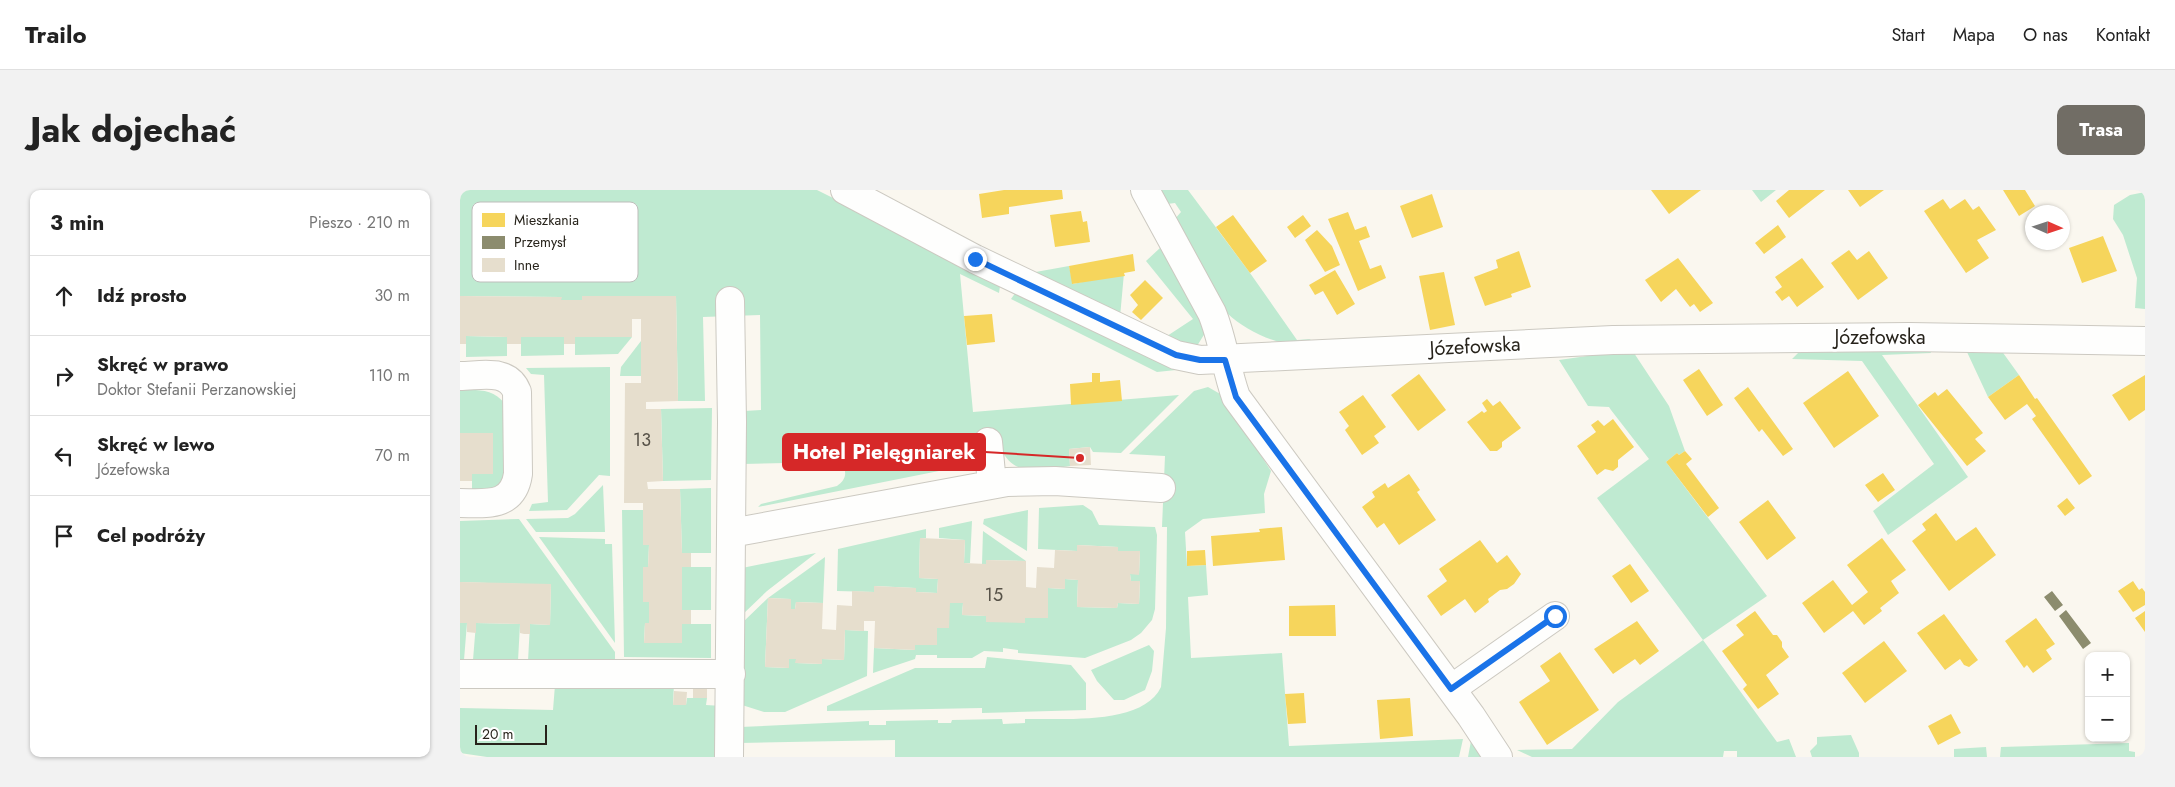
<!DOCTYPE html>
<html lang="pl">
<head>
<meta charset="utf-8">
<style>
	body { margin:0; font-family:Jost,sans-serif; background:#f2f2f2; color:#222 }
	.controls { position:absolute; right:15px; bottom:15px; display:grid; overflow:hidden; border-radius:10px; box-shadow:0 1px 4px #0004 }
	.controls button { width:45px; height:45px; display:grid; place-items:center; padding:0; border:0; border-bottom:1px solid #e0e0e0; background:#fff; color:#222; font:25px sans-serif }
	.compass { position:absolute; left:1565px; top:15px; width:45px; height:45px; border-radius:50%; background:#fff; box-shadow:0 1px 4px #0004; rotate:93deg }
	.scale { position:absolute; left:15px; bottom:12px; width:72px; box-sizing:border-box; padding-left:5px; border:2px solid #27231b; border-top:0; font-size:14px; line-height:18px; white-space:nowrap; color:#27231b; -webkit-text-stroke:4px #fff; paint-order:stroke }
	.stop { position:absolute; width:15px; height:15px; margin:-11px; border:4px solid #1a73e8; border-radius:50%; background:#fff }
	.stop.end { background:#1a73e8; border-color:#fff; box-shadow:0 1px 5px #0008 }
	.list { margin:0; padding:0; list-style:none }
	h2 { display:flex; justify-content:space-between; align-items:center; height:65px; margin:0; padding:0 20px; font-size:21px }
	h2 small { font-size:16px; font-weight:400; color:#767676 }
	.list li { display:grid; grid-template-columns:32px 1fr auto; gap:15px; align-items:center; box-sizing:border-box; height:80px; padding:0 20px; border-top:1px solid #e0e0e0 }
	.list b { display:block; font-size:19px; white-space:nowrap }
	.list p { margin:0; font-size:16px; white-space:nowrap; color:#767676 }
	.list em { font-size:16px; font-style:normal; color:#767676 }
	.icon { flex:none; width:28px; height:28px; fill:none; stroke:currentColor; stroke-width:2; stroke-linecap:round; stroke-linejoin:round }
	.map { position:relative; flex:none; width:1685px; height:567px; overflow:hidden; border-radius:10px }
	header { display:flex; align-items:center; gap:30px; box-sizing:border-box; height:70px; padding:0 25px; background:#fff; border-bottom:1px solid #e0e0e0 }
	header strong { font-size:24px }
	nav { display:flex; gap:28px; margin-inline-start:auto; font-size:18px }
	.intro { display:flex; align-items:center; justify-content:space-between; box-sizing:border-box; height:120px; padding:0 30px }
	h1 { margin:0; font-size:35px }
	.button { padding:12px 22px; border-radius:10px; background:#716d65; color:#fff; font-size:18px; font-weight:700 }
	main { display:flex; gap:30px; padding:0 30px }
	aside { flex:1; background:#fff; border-radius:10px; box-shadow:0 1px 4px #0004 }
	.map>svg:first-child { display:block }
	.green { fill:#bfead1 }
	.homes { fill:#f6d55c }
	.industry { fill:#8c8c6e }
	.building { fill:#e6decd }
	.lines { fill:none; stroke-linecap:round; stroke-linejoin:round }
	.minor-casing { stroke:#ccc9c1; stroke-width:30 }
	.minor { stroke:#fefefd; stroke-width:28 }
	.route { stroke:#1a73e8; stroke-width:6 }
	.labels { text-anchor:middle; stroke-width:5; stroke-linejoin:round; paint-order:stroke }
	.number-label { font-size:18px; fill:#575248 }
	.street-label { font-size:20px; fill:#27231b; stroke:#fff }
	.key { fill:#fff; stroke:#bebdbb; stroke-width:1 }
	.key-label { font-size:14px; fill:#27231b }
	.leader { fill:none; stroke:#d62828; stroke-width:2 }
	.callout-dot { fill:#d62828; stroke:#fff; stroke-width:2 }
	.callout { fill:#d62828; stroke:#d62828; stroke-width:2 }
	.callout-label { font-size:21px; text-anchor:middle; font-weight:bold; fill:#fff }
</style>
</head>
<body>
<header>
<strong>Trailo</strong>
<nav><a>Start</a><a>Mapa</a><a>O nas</a><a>Kontakt</a></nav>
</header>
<div class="intro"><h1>Jak dojechać</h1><a class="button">Trasa</a></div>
<main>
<aside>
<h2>3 min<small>Pieszo · 210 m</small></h2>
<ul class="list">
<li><svg class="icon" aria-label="ahead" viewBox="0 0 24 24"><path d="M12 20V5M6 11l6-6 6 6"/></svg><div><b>Idź prosto</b></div><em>30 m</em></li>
<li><svg class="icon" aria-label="right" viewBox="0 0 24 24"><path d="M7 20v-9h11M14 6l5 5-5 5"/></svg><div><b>Skręć w prawo</b><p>Doktor Stefanii Perzanowskiej</p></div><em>110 m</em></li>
<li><svg class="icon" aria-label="left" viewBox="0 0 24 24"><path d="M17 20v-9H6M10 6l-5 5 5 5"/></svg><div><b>Skręć w lewo</b><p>Józefowska</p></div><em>70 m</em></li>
<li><svg class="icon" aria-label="arrive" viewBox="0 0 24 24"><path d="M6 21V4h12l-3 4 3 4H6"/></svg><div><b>Cel podróży</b></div></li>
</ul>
</aside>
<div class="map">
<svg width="1685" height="567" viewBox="0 0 1685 567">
	<rect width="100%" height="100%" fill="#faf7ef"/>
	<!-- green -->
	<path class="green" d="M0,0H357L437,40L540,96L539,103L500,84L513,222L719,205L661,263L633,262L630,257L609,259L610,276L603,277L602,280C576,280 554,286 541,259L516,260L510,268L494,278L298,317L301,314L377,296C384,291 387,286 384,277L375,272L283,274L284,221L301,220L300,125L243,127L245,211H218L216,106H123L122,110H101V107L0,106Z
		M696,0H728L790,83L837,150L851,149C846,152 841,155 836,155C814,154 784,139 768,124L714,30L721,22L715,13L707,14Z
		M1292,0H1316L1301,12Z
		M1685,2V119L1675,118L1677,88L1663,45L1653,29L1654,15L1670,5Z
		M700,58L741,120L745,143L737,156L704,148L733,129L686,71Z
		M609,76L613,94L664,83L660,127L570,83Z
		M556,102L705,171L716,180L697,182L551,109Z
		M6,146L47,147V166L6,167Z
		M61,147H104V165L61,166Z
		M115,147H172L158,164L115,165Z
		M181,151V186H160L161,177Z
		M1468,156L1471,163L1422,165L1508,287L1428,345L1413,321L1474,274L1402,171L1332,169L1342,159Z
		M1541,160L1559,185L1528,207L1507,162Z
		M1174,163L1209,216L1225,261L1219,265L1217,263L1206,272L1307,406L1243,450L1317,552L1329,549L1336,567H1277V561H1264L1263,567H1072L1057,560L1112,559L1158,512L1243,450L1137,308L1189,269L1151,220L1149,217L1128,216L1099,170L1134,165Z
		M150,177V286L139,285L107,320L69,321L72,314L88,312L84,185L71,184L66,178Z
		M748,197L762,205L811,281L804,304L805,323L743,329L725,342L727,376L746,375L748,405L728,407L731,468L822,463L829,556L1003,549L999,567H435V550L280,553V537L409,531V535H426V531L478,530V533H491L492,530L542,529L543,534L565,533V529C601,528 683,536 701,497L706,438L707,337H702L705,266L669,264L734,201Z
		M0,200C18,200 33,198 45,214L49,285L39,299L12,300V284L0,243Z
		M252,218L251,290L203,291L201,219Z
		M143,295L145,342H76L66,329L108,328L115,324Z
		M251,298V363H222L220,299Z
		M623,315L632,321L639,335L695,337L697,345L695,419L692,430L681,443L671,450L625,468L558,463V460L543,458V462L524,461L512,468H477V465H456L455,469L413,483L414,458L454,460L455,455H477V438L490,413H503L502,425L526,426V432H565V428H587L588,398L604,399L605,389L618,390L617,417L657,418L658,413L679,414L680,391H671L670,384H679L680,361H658V357L617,355V361L578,359L579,318Z
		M162,320H183V355H189L188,377H183V412H189V433H185L184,452L222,434H251V468L164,467Z
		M568,320L567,361L523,334L524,329Z
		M59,329L155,462V470L68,471L70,434L90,435L91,395L0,392V331Z
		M512,331L510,373H504L505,350L479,348V338Z
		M466,339V348H460L459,388L478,389L477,403L456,402L455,398L415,396L414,402L377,401L378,359Z
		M523,341L566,371L526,370V374H522Z
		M79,347L145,349V354H152L155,453Z
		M356,363L307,401L282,425V378Z
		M365,367L363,413L336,412L335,419H331L330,409L308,408L305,477L328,478L329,469H336V473L361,474L362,469L384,470L385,440L408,441L407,486L325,522H304L282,515V433L308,408Z
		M222,377H251V420H222Z
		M0,433H7L4,470H0Z
		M16,433L60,434L58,471L13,470Z
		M689,455L694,461L692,481L685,500L664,510H654L637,491L631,480Z
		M527,467L611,475L626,493V520L522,523V518L367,521V516L455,478H525Z
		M214,493L213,515H226L227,508H247L246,515L262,516L261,567H27L0,563V518L93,520L95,495Z
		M1391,545L1399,563V567H1352L1350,561L1357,554V547Z
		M1011,551L1023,567H1008Z
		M1669,553V561L1675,562V567H1540L1541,557Z
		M1526,557L1527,567H1494V559Z"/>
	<!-- homes -->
	<path class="homes" d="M544,0H602L603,9L549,17V24L522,28L519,4Z
		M1191,0H1241L1209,24Z
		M1329,0H1365L1329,28L1316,11Z
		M1388,0H1424L1400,17Z
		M1543,0H1565L1575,16L1559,26Z
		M972,4L983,37L952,48L940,16Z
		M1483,9L1490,19L1505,9L1513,20L1519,16L1536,40L1517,50L1529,68L1506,83L1464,21Z
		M621,21L623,32L627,31L630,52L595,57L590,25Z
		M888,22L895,40L906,36L910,47L899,51L910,79L921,75L926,88L898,101L868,29Z
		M773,25L807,71L790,83L756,37Z
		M843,25L851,36L835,48L827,37Z
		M1318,35L1326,47L1304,64L1295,53Z
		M857,40L872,56L880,75L865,82L845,50Z
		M1643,46L1657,81L1622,93L1609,58Z
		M1389,60L1397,70L1409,61L1428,88L1398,110L1371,73Z
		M1059,61L1071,97L1051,104L1052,107L1025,116L1014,87L1038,78L1036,70Z
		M673,64L675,81L664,83L665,86L612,94L609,76Z
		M1218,68L1253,113L1240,122L1234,114L1230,117L1216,99L1201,112L1185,90Z
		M1342,68L1364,97L1337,117L1329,106L1322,111L1315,102L1322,97L1315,87Z
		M875,80L895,114L877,125L863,101L855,105L849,95Z
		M984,82L995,135L970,140L959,86Z
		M685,90L703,108L681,130L672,122L678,115L670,105Z
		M532,124L535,152L507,155L504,126Z
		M1239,179L1263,215L1247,226L1223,190Z
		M1388,181L1419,226L1374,258L1343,213Z
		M632,183H640V192L660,190L662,211L611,215L610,194L632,192Z
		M959,184L986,220L958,241L931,205Z
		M1559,185L1575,209L1577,208L1632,286L1619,295L1572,229L1576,226L1567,214L1545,230L1528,207Z
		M1685,185V220L1669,231L1652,205Z
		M1288,197L1333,259L1323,266L1302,239L1299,242L1274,208Z
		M1487,199L1523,243L1515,249L1526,261L1507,276L1458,215L1475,202L1478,206Z
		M903,205L926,237L914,246L919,253L902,265L885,240L889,236L879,222Z
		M1027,209L1033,216L1040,211L1061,238L1042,252V257L1037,261H1030L1007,232L1022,221L1024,223L1027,221L1022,213Z
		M1153,229L1174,257L1158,270V277L1153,281L1145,279L1137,285L1117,256L1136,242L1131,235L1138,230L1144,236Z
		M1225,261L1232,269L1226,274L1259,318L1248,327L1206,272L1217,263L1219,265Z
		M1423,283L1435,300L1418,312L1405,295Z
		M949,284L960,300L957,302L976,330L939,355L924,333L917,338L902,317L915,307L912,302L925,293L928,298Z
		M1607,308L1615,318L1605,326L1597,316Z
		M1308,310L1336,348L1307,370L1279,332Z
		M1476,323L1496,351L1516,337L1536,365L1489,401L1452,351L1466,340L1462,334Z
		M822,337L825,370L753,376L751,346L800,342L799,339Z
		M1422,348L1446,380L1431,391L1439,403L1420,418L1422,421L1404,435L1393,421L1364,443L1342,413L1373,390L1392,415L1408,402L1387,375Z
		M1020,350L1037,373L1047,365L1061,384L1054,394L1047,399L1040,400L1028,409L1029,412L1015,423L1005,409L981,426L967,406L987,391L979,379Z
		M745,360L746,375L727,376V361Z
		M1170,374L1189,401L1171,413L1152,386Z
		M1673,391L1679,400L1682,398L1685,402V415L1673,422L1658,401Z
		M875,415L876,446H829V416Z
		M1295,421L1313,445H1317L1322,452V457L1329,467L1306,485L1319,504L1298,519L1283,499L1287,495L1262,461L1284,445L1276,435Z
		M1685,421V442L1675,428Z
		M1484,424L1518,470L1509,477L1504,475L1500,469L1485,480L1457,443Z
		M1576,428L1595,454L1586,460L1592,469L1573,483L1567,475L1564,478L1545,451Z
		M1177,431L1199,461L1180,475L1175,469L1153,484L1134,459Z
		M1424,451L1447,481L1405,513L1382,483Z
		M1100,462L1139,520L1087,555L1059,512L1090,491L1080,476Z
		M844,503L846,533L828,534L825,504Z
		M950,508L953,546L920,549L917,510Z
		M1491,524L1501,543L1478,555L1468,536Z"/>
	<!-- industry -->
	<path class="industry" d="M1592,401L1603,415L1595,421L1584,407Z
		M1606,420L1631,453L1623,459L1599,426Z"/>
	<!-- building -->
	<path class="building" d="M0,106L102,107L101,110H122V106H216L218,211L186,212V219H201L203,291L187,292L188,299H220L222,363H231V377H222V420H231V434H222V453H184L185,433H189V412H183V377H188L189,355H183V313H164L165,193H181V129H172V147H115V154H104V147H61V154H47V147L6,146V154H0Z
		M0,243H33V284H12V291H0Z
		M630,257L631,275L610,276L609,259Z
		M460,348L505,350L504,373L526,374V370L566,371V397L576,398L577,377L594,378L595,360L617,361V355L658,357V361H680L679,385L670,384L671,391H680L679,414L658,413L657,418L617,417L618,390L605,389V399L588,398V428H565V433L526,432V426L502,425L503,413H490L489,438H477V455H455V460L414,458L415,431H404V441L385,440L384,470L362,469V474L335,473L336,469H329V478L305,477L308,408L331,409V419H335L336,412L363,413L362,439L376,440L377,415L392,416V401L414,402V396L456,398V402L477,403L478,389L459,388Z
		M0,392L91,394L90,435L70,434V444H64L60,443V434L16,433V443L7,442V433H0Z
		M233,494H247V508H233Z
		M214,501L227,502L226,515H213Z"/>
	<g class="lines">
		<!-- minor casing -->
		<g class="minor-casing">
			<path id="minor" d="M385,0L515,69L716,165L740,170L1153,150L1449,147L1685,151
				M685,0L752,123C763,150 766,179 776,207L1011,526L1038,567
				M0,186C21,186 48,178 57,202L58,284C53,318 26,313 0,313
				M528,252L532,294
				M271,343L547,292L595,291L701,298
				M0,484H271
				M991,499L1095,426
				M269,567L272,232L270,111"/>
		</g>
		<!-- minor -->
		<use href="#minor" class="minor"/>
	</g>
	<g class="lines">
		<!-- route -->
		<path class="route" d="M515,69L716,165L740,170H765L776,207L991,499L1095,426"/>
	</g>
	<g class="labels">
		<!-- number labels -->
		<g class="number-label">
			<text x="182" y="256">13</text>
			<text x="534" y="411">15</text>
		</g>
		<!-- street labels -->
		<g class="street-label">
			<text x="1420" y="154">Józefowska</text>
			<text transform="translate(1015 156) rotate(-3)" y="7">Józefowska</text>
		</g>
	</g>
	<!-- legend -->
	<rect x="12" y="12" width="166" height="80" rx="8" class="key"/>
	<rect x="22" y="23" width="23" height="14" fill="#f6d55c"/>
	<rect x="22" y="46" width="23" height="13" fill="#8c8c6e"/>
	<rect x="22" y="68" width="23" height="14" fill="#e6decd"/>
	<g class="key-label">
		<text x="54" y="35">Mieszkania</text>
		<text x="54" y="57">Przemysł</text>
		<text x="54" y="80">Inne</text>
	</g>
	<!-- callouts -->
	<path class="leader" d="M620 268L525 262"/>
	<circle class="callout-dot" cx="620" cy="268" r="5"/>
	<rect class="callout" x="323" y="244" width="202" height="36" rx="5"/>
	<g class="callout-label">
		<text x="424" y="269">Hotel Pielęgniarek</text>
	</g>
</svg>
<div class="controls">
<button>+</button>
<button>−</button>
</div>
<svg class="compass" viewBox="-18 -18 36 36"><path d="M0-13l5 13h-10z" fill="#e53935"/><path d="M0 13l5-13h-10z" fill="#767676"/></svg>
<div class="scale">20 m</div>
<div class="stop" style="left:1095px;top:426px"></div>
<div class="stop end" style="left:515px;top:69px"></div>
</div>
</main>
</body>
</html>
